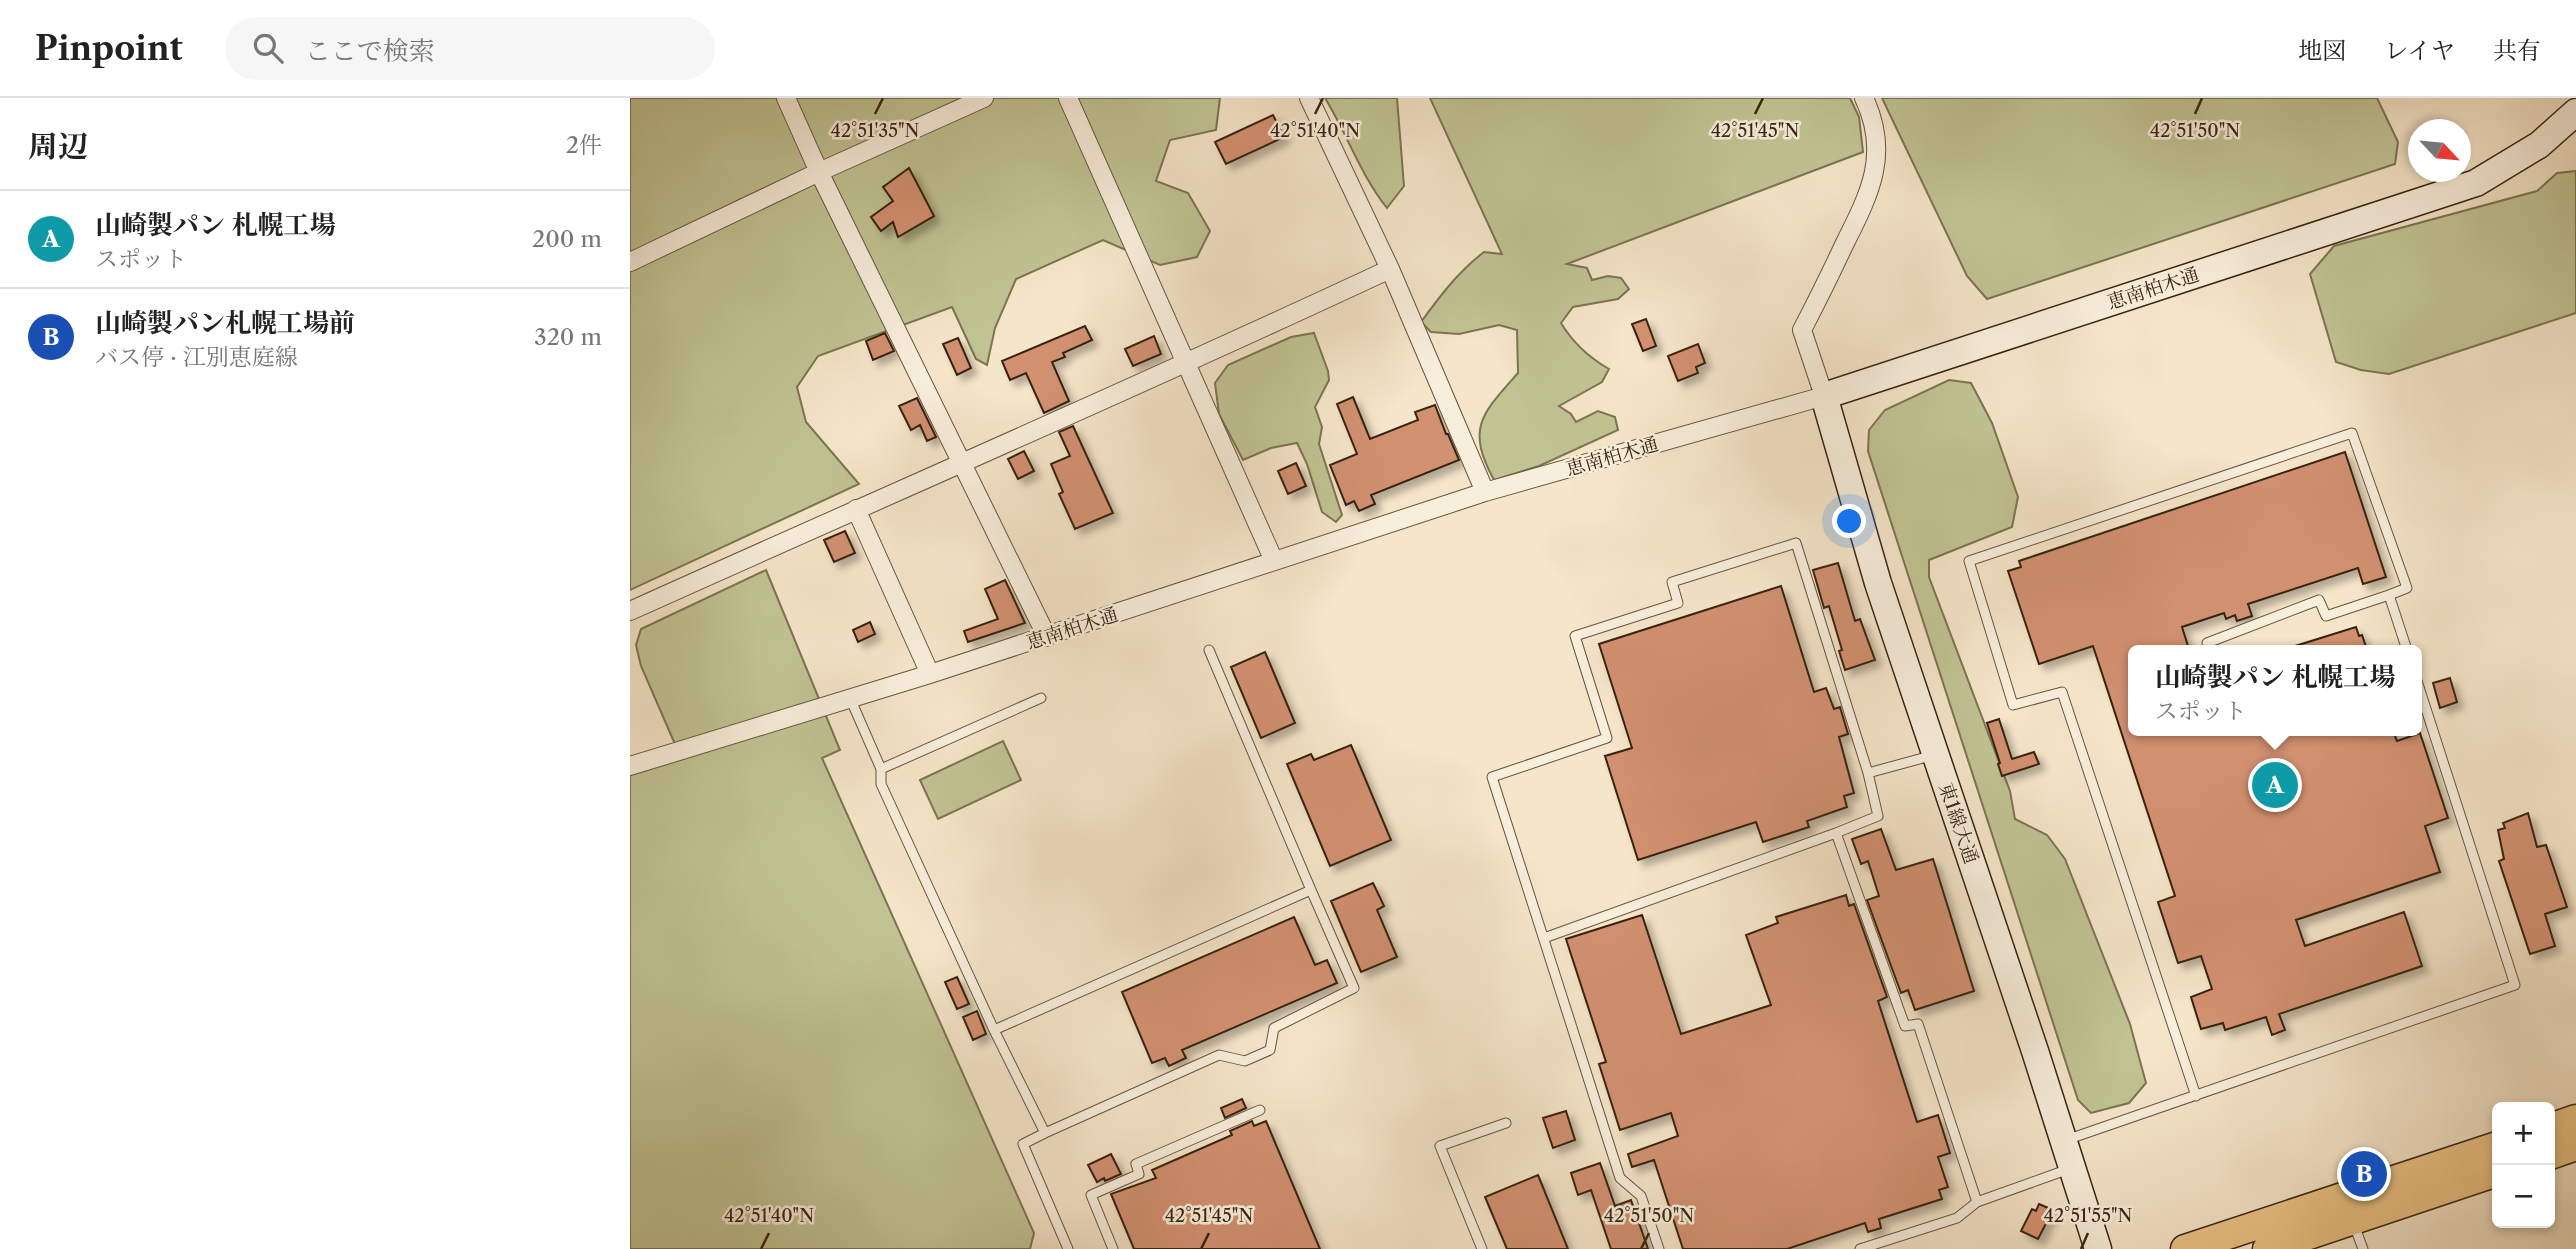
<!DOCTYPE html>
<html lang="ja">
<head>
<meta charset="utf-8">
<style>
	body { margin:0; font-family:"Libre Caslon Text","Noto Serif JP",serif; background:#f6f6f6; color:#222 }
	.controls { position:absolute; right:21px; bottom:21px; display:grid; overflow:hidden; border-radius:10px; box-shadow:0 4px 10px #0003 }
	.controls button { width:63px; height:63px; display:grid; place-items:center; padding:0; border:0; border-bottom:2px solid #e0e0e0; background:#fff; color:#222; font:35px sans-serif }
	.compass { position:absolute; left:1778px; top:21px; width:63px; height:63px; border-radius:50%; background:#fff; box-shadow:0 4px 10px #0003; rotate:116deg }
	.you { position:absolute; left:1220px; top:424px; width:24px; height:24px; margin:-18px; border:5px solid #fff; border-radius:50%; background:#1a73e8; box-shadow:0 0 0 10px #1a73e833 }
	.badge { display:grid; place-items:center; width:46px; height:46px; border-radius:50%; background:#7c3aed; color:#fff; font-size:23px; font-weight:700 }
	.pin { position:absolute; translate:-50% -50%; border:4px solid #fff; box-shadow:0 2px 7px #0006 }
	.popup { position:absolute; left:1498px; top:547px; width:294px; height:91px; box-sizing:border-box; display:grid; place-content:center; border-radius:10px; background:#fff; filter:drop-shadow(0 2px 5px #0005); font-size:23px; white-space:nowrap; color:#767676 }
	.popup b { font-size:26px; color:#222 }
	.popup::after { content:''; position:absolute; left:50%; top:100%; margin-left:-14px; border:14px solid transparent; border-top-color:#fff }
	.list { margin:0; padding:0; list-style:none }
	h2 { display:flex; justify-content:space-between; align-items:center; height:91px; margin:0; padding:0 28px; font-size:30px }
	h2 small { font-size:23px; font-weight:400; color:#767676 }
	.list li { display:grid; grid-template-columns:46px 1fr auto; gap:21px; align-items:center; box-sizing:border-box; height:98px; padding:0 28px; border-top:2px solid #e0e0e0 }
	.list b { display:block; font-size:26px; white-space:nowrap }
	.list p { margin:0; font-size:23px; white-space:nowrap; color:#767676 }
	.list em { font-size:23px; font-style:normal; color:#767676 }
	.icon { flex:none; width:38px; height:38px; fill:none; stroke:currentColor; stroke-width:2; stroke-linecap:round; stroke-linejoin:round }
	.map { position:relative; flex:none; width:1946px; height:1151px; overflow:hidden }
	header { display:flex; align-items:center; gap:42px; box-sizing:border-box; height:98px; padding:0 35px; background:#fff; border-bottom:2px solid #e0e0e0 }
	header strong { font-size:33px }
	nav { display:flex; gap:38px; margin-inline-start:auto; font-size:24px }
	.search { width:490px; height:63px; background:#f6f6f6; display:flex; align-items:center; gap:18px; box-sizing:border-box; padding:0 24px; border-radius:38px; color:#767676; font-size:26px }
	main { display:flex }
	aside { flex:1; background:#fff }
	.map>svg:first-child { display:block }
	.green { fill:#c1c393; stroke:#7c7452; stroke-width:2 }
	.building { fill:#d19070; stroke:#382411; stroke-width:2; filter:url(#shadow) }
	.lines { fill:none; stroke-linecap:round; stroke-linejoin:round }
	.lane-casing { stroke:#67543f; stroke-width:11 }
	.street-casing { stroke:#67543f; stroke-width:20 }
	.secondary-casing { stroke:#382411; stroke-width:29 }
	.primary-casing { stroke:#382411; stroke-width:31 }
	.lane { stroke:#f8eedc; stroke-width:9 }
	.street { stroke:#f8eedc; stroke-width:18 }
	.secondary { stroke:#f8eedc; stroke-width:26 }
	.primary { stroke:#eac284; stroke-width:28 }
	.ticks { fill:none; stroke:#382411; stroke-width:2.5 }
	.labels { text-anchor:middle; stroke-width:5; stroke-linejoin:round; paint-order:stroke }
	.street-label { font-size:19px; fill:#382411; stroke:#f8eedc }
	.ticks-label { font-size:18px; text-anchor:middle; fill:#382411; stroke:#f8eedc; stroke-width:5; stroke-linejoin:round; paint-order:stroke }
</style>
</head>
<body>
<header>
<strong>Pinpoint</strong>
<div class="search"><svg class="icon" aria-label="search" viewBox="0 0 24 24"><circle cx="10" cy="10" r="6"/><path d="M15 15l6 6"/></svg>ここで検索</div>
<nav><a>地図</a><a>レイヤ</a><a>共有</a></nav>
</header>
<main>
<aside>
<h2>周辺<small>2件</small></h2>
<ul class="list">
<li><span class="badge" style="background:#0f9aa8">A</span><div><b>山崎製パン 札幌工場</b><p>スポット</p></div><em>200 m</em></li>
<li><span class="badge" style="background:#1a4fb4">B</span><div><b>山崎製パン札幌工場前</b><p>バス停 · 江別恵庭線</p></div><em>320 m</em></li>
</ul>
</aside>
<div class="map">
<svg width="1946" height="1151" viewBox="0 0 1946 1151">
	<defs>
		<filter id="shadow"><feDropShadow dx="6" dy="6" stdDeviation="3.5" flood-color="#0004"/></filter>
	</defs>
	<rect width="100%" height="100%" fill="#f5e5c9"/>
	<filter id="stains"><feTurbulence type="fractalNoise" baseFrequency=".00286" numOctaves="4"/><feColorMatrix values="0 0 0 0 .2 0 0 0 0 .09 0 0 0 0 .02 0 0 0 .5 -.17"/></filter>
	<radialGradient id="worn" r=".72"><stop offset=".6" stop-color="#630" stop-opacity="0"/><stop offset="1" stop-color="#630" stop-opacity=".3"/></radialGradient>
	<!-- green -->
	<path class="green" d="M0,0H590L586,32L540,42L526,83L558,95L580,133L567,159L530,167L473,142L386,181L365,230L357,267L346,261L322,209L188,258L167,289L176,324L229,386L0,492Z
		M695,0H767L774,88L757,110C730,76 717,36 695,0Z
		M800,0H1220L1229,19L1233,54L937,166L957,170L962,182L978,178L991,180L999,191L988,201L943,209L931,225C943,245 958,259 979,271L972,284L929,308L941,316L946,324L968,313L985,319L988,332L909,368L864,382C835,329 853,315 888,275L887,232L869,227L829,236L801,234L791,224C810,198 828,174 854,154L872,156Z
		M1252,0H1747L1768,44L1765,66L1357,201L1337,178Z
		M1946,73V215L1759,276L1731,272L1706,264L1680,176L1704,148L1907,93L1927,75Z
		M684,235L698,273L699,282L685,309L692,329L689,346L712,417L706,424L692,414L677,366L667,345L641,350L613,362L589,316L585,285L598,267L661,239Z
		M1319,282L1341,285L1362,325L1388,399L1382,429L1299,462V479L1380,693L1385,721L1417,737L1435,761L1500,926L1516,985L1499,1005L1461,1015L1448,1002L1238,353L1239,332L1255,312Z
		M136,472L210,652L192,660L404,1135L400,1151H0V677L51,660L11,568L6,547L11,531Z
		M373,643L391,682L308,721L290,682Z"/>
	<!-- building -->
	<path class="building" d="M643,17L654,39L596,66L585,44Z
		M279,70L304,118L268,139L263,124L251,133L241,119L263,103L253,89Z
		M1016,221L1026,248L1013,253L1002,226Z
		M455,228L462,242L433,255L435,259L422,264L439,303L414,315L396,275L380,282L372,263Z
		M255,235L264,253L243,262L236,243Z
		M524,238L531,256L503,268L495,251Z
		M328,240L341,270L327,277L313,246Z
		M1068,246L1075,265L1066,269L1068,275L1048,283L1038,258Z
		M723,299L740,341L788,322L785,314L805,307L816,336H818L829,362L741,397L745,406L729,413L724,403L716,407L700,367L727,356L707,306Z
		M287,300L306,339L297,343L290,327L281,332L269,308Z
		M443,328L483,415L445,431L429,396L433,394L421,366L440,358L429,334Z
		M394,353L404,373L388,381L378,361Z
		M1715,354L1756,479L1733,486L1728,470L1618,506L1622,518L1607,523L1605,517L1596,521L1594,515L1552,529L1558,548L1547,552H1503V633H1763L1767,643L1790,635L1818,720L1795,728L1810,774L1666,822L1675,848L1774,814L1792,868L1649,916L1655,932L1642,937L1636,919L1595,932L1593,925L1571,931L1561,899L1582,891L1571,858L1548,865L1528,804L1545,798L1463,548L1409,566L1378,473L1391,469L1389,463Z
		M666,365L676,388L658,396L648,373Z
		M215,433L225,455L204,464L194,442Z
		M1208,465L1225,523L1230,521L1245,562L1215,572L1209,553L1212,552L1199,508L1194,510L1183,472Z
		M375,482L395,525L338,544L334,533L368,521L355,491Z
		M1151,488L1184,594L1196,590L1204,611L1210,609L1218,636L1209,639L1224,695L1214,698L1217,709L1177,723L1179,729L1133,744L1126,724L1008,762L975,658L1002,650L969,546Z
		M240,524L245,536L228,544L223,532Z
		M1726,529L1729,538L1732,537L1737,552H1663L1662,549Z
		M635,554L665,625L631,640L601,569Z
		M1820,580L1827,604L1810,610L1803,585Z
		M1369,621L1382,661L1404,654L1409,666L1372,678L1368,666L1370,665L1357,625Z
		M721,647L761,742L700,768L657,666L681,656L684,662Z
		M1898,715L1907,749L1916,747L1937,809L1915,816L1925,848L1900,856L1869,763L1874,761L1868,732L1875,730L1873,725Z
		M1251,731L1266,772L1303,761L1344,893L1285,912L1278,892L1271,895L1237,802L1249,798L1238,763L1231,766L1222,741Z
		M743,785L754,808L747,812L767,859L731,874L701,803Z
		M1216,797L1219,808L1224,806L1257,899L1248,903L1287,1024L1308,1017L1320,1055L1308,1059L1318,1089L1309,1092L1312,1101L1249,1121L1251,1130L1238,1134L1235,1125L1157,1151H1053L1024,1062L1002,1069L998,1056L1048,1038L1041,1015L990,1032L969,966L976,964L936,841L1012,817L1051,936L1141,907L1116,837L1148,825L1146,819Z
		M664,819L685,867L697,862L707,885L552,952L556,960L539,968L535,960L522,965L492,894Z
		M327,879L339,906L327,911L315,884Z
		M347,913L356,936L343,942L333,919Z
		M612,1001L616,1010L595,1020L591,1010Z
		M936,1013L945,1042L923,1050L913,1020Z
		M622,1023L624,1028L636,1023L690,1151H504L481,1096L526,1080L522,1072L602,1037L600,1033Z
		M481,1056L491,1076L475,1083L474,1080L467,1084L458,1067Z
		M970,1065L985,1108L1001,1102L1018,1151H981L961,1092L948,1097L941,1075Z
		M908,1077L938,1151H877L855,1099Z
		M1409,1106L1423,1112L1408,1141L1391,1133L1402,1111L1406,1113Z"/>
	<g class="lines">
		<!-- lane casing -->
		<g class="lane-casing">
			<path id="lane" d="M1577,545L1689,502L1696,518L1759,497
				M220,600L251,671V686L364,932
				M251,671L411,600
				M1206,735L1248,718L1238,675L1304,657
				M914,840L1206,735L1275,928L1288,926L1347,1104
				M1566,998L1432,594L1383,607L1339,463L1722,335L1777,490L1759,497L1777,552
				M415,1035L589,957L615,963L640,952L644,930L724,890L681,792
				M1436,1042L1885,887L1787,583
				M1723,1124L1733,1151
				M438,1151L393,1046L415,1035L364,932L681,792L579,552
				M483,1151L461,1097L509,1076L506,1066L630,1012
				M852,1151L810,1048L876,1025
				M1029,1151L1011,1098L990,1080L862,679L977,640L945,538L1048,505L1042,484L1166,445L1238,675
				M1230,1151L1327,1120L1347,1104L1439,1071"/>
		</g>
		<!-- street casing -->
		<g class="street-casing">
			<path id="street" d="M156,0L189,74L417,539
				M438,0L644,463
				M679,0L760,171L855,394
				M0,164L189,74L354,0
				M226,411L300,576
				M0,513C253,399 508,289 760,171
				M0,668L300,576L855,394L1194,298L1172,232C1186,205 1200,177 1213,149C1239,97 1261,57 1234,0"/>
		</g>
		<!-- secondary casing -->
		<g class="secondary-casing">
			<path id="secondary" d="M1468,1151L1405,953L1248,485L1194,298L1846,85L1909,47L1946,14"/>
		</g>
		<!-- primary casing -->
		<g class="primary-casing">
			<path id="primary" d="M1920,1030L1946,1021
				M1920,1057L1946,1048
				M1555,1151L1867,1048
				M1637,1151L1867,1074"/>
		</g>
		<!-- lane -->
		<use href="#lane" class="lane"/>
		<!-- street -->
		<use href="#street" class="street"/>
		<!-- secondary -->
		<use href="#secondary" class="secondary"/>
		<!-- primary -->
		<use href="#primary" class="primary"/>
	</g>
	<!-- ticks -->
	<path class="ticks" d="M245,16L253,0M685,16L693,0M1125,16L1133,0M1565,16L1572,0M131,1151L139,1135M571,1151L579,1135M1011,1151L1019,1135M1451,1151L1458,1135"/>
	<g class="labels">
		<!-- street labels -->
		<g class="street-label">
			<text transform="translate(1523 190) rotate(-18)" y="7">恵南柏木通</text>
			<text transform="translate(982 358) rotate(-16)" y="7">恵南柏木通</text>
			<text transform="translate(442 530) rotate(-18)" y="7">恵南柏木通</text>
			<text transform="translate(1329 725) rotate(71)" y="7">東1線大通</text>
		</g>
	</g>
	<g class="ticks-label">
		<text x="685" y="39">42°51'40"N</text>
		<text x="1125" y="39">42°51'45"N</text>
		<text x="245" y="39">42°51'35"N</text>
		<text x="1565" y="39">42°51'50"N</text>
		<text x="139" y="1124">42°51'40"N</text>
		<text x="579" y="1124">42°51'45"N</text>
		<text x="1019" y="1124">42°51'50"N</text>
		<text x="1458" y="1124">42°51'55"N</text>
	</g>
	<rect width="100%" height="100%" filter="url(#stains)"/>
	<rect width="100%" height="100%" fill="url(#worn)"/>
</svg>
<div class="controls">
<button>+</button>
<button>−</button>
</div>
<svg class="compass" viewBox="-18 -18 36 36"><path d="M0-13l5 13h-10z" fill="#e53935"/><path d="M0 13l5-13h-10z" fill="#767676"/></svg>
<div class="you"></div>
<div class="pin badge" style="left:1645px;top:687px;background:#0f9aa8">A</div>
<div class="popup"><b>山崎製パン 札幌工場</b>スポット</div>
<div class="pin badge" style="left:1734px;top:1076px;background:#1a4fb4">B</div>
</div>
</main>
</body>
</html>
